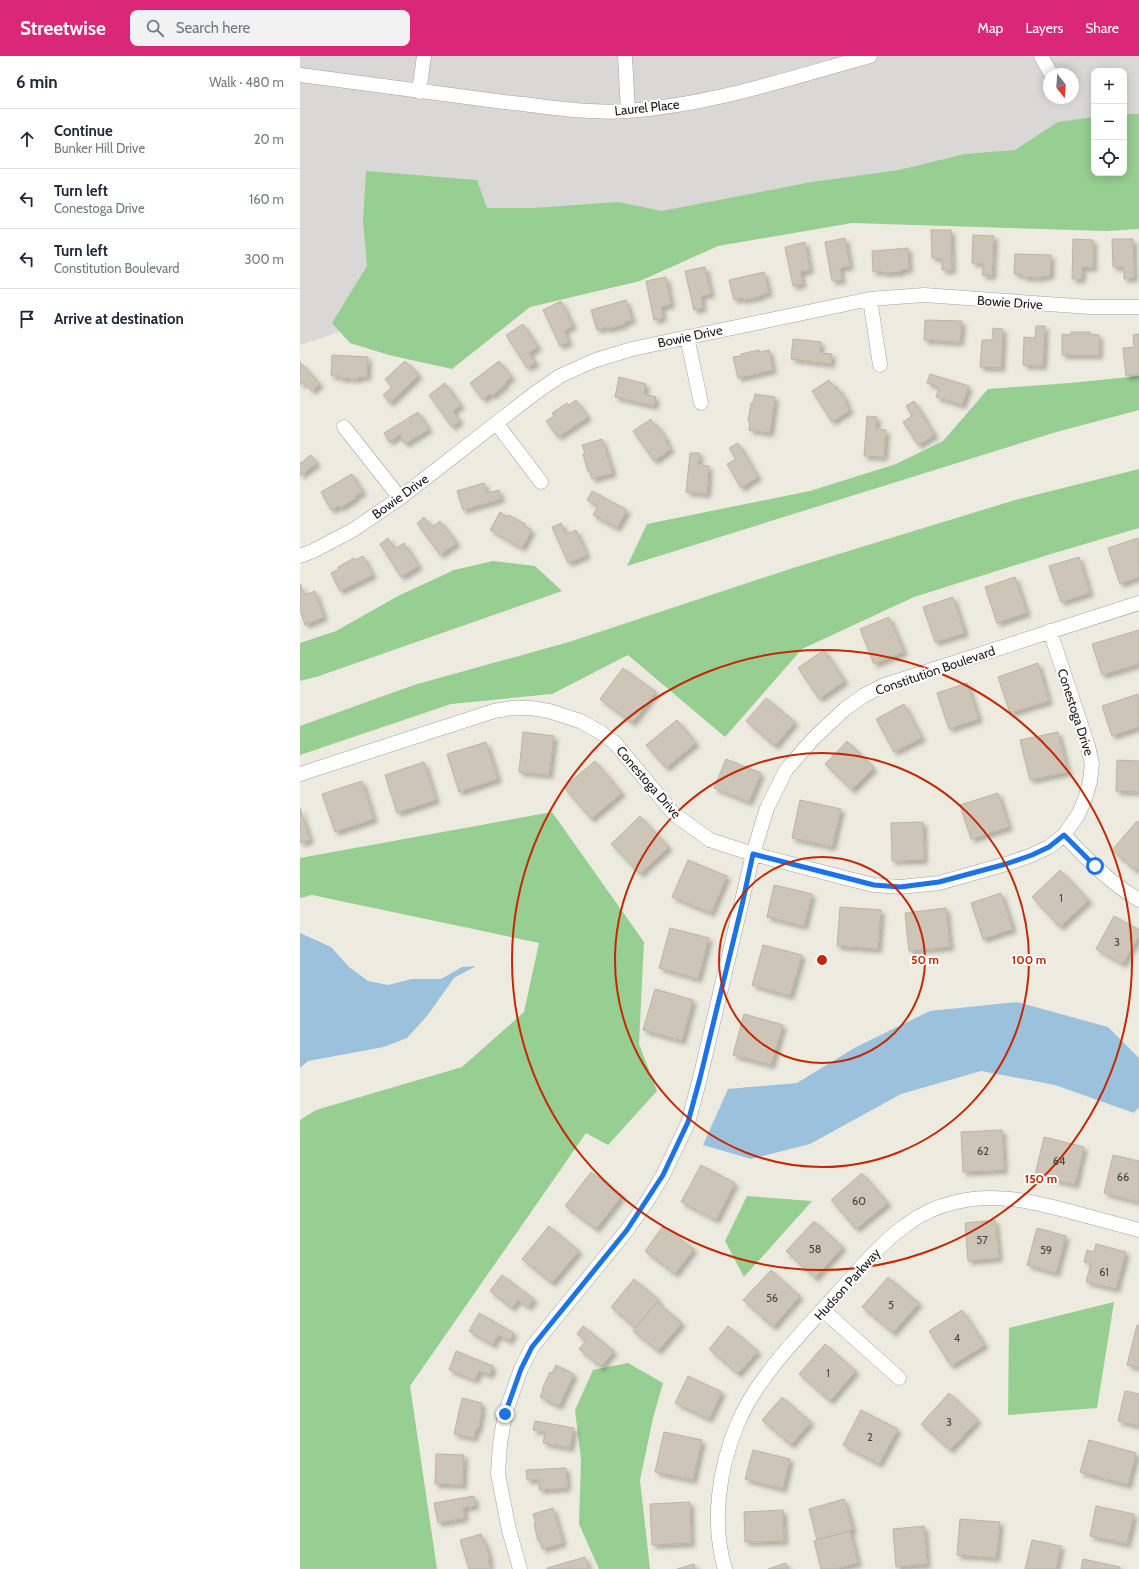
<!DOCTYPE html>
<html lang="en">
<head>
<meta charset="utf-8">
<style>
	body { margin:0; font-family:Cabin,sans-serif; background:#f2f2f3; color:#1f2937 }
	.controls { position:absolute; right:12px; top:12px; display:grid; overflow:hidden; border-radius:8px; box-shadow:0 2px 10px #0003 }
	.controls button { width:36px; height:36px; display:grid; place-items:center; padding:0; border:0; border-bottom:1px solid #e0e1e3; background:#fff; color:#1f2937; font:20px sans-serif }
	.compass { position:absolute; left:743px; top:12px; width:36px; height:36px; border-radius:50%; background:#fff; box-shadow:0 2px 10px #0003; rotate:163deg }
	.stop { position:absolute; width:12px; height:12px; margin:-9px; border:3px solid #1a73e8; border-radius:50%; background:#fff }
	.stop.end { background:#1a73e8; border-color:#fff; box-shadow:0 1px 4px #0008 }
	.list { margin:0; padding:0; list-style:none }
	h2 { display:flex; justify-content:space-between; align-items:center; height:52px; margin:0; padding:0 16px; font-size:17px }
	h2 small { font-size:13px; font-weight:400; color:#747a83 }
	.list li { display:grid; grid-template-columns:26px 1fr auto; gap:12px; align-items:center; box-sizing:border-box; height:60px; padding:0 16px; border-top:1px solid #e0e1e3 }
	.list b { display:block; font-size:15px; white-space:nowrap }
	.list p { margin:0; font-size:13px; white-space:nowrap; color:#747a83 }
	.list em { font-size:13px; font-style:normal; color:#747a83 }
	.icon { flex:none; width:22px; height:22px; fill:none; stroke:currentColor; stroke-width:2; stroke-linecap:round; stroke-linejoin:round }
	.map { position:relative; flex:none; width:839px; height:1513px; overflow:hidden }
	header { display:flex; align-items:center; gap:24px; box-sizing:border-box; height:56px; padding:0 20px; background:#db2777; color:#fff }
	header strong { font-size:19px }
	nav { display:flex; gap:22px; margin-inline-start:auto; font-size:14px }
	.search { width:280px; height:36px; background:#f2f2f3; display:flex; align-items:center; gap:10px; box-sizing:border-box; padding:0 14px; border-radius:8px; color:#747a83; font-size:15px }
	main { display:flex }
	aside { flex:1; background:#fff }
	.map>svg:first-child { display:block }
	.residential { fill:#d9d8d7; fill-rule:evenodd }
	.forest { fill:#97ce91 }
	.water { fill:#9cc1dd }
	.building { fill:#cdc5b8; stroke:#bfb4a1; filter:url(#shadow) }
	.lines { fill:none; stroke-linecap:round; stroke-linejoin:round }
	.minor-casing { stroke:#a1a1a1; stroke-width:15 }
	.minor { stroke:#fff; stroke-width:14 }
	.route { stroke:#1a73e8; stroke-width:5 }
	.ring { fill:none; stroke:#c52800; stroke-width:2 }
	.labels { text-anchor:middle; stroke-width:4; stroke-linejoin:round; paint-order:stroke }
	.number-label { font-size:11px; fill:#474542 }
	.street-label { font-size:13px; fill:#1a1a1a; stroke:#fff }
	.centre { fill:#c52800; stroke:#fff; stroke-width:2 }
	.ring-label { font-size:12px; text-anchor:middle; font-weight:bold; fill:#c52800; stroke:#fff; stroke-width:4; stroke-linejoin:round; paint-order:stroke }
</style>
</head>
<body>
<header>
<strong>Streetwise</strong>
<div class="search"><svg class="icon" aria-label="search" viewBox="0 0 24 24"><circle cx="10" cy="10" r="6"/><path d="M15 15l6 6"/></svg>Search here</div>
<nav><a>Map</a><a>Layers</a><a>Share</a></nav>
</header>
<main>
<aside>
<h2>6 min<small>Walk · 480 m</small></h2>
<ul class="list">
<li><svg class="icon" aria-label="ahead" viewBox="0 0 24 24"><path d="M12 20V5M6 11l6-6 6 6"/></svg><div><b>Continue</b><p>Bunker Hill Drive</p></div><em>20 m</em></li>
<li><svg class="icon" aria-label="left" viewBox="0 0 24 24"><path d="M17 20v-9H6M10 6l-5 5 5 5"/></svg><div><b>Turn left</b><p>Conestoga Drive</p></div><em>160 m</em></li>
<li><svg class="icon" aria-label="left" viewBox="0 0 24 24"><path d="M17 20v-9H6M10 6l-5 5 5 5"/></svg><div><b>Turn left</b><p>Constitution Boulevard</p></div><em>300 m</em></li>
<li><svg class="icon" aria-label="arrive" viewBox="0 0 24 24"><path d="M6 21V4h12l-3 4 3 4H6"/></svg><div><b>Arrive at destination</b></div></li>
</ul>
</aside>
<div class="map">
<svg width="839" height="1513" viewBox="0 0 839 1513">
	<defs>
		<filter id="shadow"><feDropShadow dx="3.5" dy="3.5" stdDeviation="2" flood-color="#0004"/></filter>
	</defs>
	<rect width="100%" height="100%" fill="#edebdf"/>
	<!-- residential -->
	<path class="residential" d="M0,0H839V145L477,154L145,241L0,289ZM794,15H824V117H794ZM749,18H773V42H749Z"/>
	<!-- forest -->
	<path class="forest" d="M824,58H839V173L807,175L552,167L418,190L340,225L230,251L152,313L89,299L50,287L32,267L67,210L63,165L66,115L177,124L187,152H233L318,146L362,155L512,126L599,114L665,98L715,94L758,66L794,61V117H824Z
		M839,320V354L753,377L327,510L347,468L510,435L596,408L643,385L688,333L770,327Z
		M839,413V472L751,498L614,541L502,593L425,681L328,599L252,638L151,648L0,699V670L114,629L269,586L493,512L715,444Z
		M193,505L235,510L262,535L19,620L0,625V587L36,575L98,540L154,514Z
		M252,756L344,886L339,988L357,1035L308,1089L286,1077L110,1330L137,1513H0V1064L16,1054L162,1011L224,956L239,887L12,839L0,842V802Z
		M447,1140L512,1145L444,1221L425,1185Z
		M814,1246L797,1352L708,1359L709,1272Z
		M328,1307L363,1327L353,1362L340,1424L350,1513H299L279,1468L281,1404L275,1354L293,1314Z"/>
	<!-- water -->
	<path class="water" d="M0,877L31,891L49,911L68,925L88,929L112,923H141L162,911L176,910L154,922L127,960L107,982L84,991L8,1005L0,1012Z
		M717,946L808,971L839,1002V1051L834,1057L755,1029L681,1015L601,1038L510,1088L451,1103L403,1089L428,1033L497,1027L556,991L630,955Z"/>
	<!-- building -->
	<path class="building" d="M631,174H651L652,214H642V202H632Z
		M673,179L694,180L692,220L682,219L683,207H672Z
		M545,182L550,210L540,212L542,224L532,225L525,186Z
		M773,183L793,184V212L782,211V223H772Z
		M812,183H833L834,222L824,223V211H813Z
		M505,186L510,214L500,216L503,228L493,230L485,191Z
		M608,192L609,213L601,214V216L583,217L582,215L573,216L572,195Z
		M715,198L751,199L750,220H742V222L723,221V219L714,218Z
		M405,211L411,238L401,240L403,252L394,254L385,215Z
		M464,216L469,237L461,238L462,240L443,244V242L434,244L429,224Z
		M366,221L371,248L361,251L363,262L354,264L346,225Z
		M326,244L332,264L324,266L325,268L307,273L306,271L297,274L291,254Z
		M261,245L273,270L264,275L269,286L260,290L243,254Z
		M625,264L662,265L660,286L624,284Z
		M223,268L238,291L229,297L236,307L227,312L206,279Z
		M736,270H745L743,310L723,309L724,281L735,282Z
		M693,272L703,273L701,312L680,311L682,284H692Z
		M771,276H790V278L799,279V299H762V278L771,279Z
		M839,278V318L826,320L823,292L834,291L833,279Z
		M493,283L521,286L520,297L532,298L531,308L491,303Z
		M459,294L460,296L469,294L473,314L438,322L433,301L441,300V298Z
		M32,299L68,301L67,321H59L58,323L40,322V320H31Z
		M105,305L119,319L90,347L83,339L92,331L85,323Z
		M199,305L212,321L205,326L206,328L192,340L190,338L183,344L170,327Z
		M0,306L20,328L12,335L4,326L0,329Z
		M630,318L669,330L662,349L636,341L639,331L627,327Z
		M319,321L346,328L344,338L356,341L354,350L315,341Z
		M529,324L534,331L536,330L547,345L545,346L550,354L532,366L512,335Z
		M145,327L161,349L153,355L160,365L152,371L129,339Z
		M455,338L475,341L470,377L449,374L450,366L448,365L451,347H453Z
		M276,344L288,361L258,381L246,365L254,360L252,357L267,347L269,349Z
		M614,345L635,379L618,389L603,366L612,360L606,350Z
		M118,356L129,373L105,388L100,379L89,386L84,377Z
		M567,360L577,361L576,373L586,374L584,401L564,400Z
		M351,363L355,370L357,369L367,384L366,385L371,393L354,405L333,375Z
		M302,383L313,417L292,423L290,415L288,416L283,398L285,397L282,389Z
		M438,387L458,421L441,432L427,408L436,403L429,392Z
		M390,397H400L398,409L409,410L407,438L386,436Z
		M11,399L17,407L0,420V406L1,407Z
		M52,418L63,436L55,440L56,442L40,452L39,450L31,454L21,436Z
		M184,427L187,437L199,434L201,443L163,454L157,435Z
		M292,435L327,454L317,472L293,459L298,450L287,444Z
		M200,456L208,461L209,459L225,468L224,470L232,474L222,492L190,474Z
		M124,461L132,471L140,465L157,487L140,499L117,467Z
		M261,467L266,478L276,474L287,499L268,507L252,471Z
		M88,482L95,493L104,487L119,510L101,521L80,488Z
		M838,482L839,521L820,528L808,492Z
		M63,500L73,519L40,535L31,517L39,513L38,511L54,502L55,504Z
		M779,501L790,537L761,546L749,510Z
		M715,521L727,557L697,567L685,531Z
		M0,528L5,539L15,535L24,561L5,569L0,554Z
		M653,541L665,577L635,586L623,551Z
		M589,561L604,596L574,608L560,573Z
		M839,574V608L802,619L792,588Z
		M524,594L545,625L519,643L498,612Z
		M738,607L749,645L710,657L698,621Z
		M323,612L356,636L332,667L300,643Z
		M667,627L679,663L649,673L637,637Z
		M838,638L839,671L812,680L802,650Z
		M466,642L495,666L475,690L446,665Z
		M604,648L622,682L594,696L576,663Z
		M377,664L396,687L366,712L346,689Z
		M223,676L254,680L249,719L219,716Z
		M758,676L768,716L730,724L720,684Z
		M547,685L574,712L552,734L525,708Z
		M186,686L198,723L159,736L147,698Z
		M426,703L461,717L449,746L414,732Z
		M817,704L839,705V736L816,735Z
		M295,705L322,737L291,763L264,731Z
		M124,706L136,744L97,757L85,719Z
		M62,725L74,763L35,776L22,738Z
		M698,737L709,771L671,783L660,749Z
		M500,744L541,753L532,791L492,782Z
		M0,752L10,784L0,787Z
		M340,760L369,791L340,818L311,788Z
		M837,765L839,767V811L836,815L812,794Z
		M623,766L624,804L592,805L591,767Z
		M388,804L427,820L411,857L372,841Z
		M760,814L789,844L760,871L732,841Z
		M474,829L512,838L504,870L467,861Z
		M701,837L713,873L683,883L671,847Z
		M540,851L581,854L578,893L537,890Z
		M646,852L650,891L609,895L605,857Z
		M814,860L839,874V880L823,908L796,893Z
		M370,872L409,882L398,923L359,912Z
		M463,889L502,899L490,940L452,929Z
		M355,933L393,944L382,985L343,974Z
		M444,958L483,969L471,1009L433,999Z
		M702,1074L704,1114L663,1116L661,1076Z
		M744,1081L784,1091L775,1129L735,1119Z
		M813,1099L839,1105V1146L804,1137Z
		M401,1109L435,1127L416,1164L381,1146Z
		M291,1116L322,1140L296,1173L265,1150Z
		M562,1117L588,1147L556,1173L531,1144Z
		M695,1164L699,1202L668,1205L665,1167Z
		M514,1165L543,1191L515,1222L486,1195Z
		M249,1170L279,1195L252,1227L222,1203Z
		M363,1170L394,1193L375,1218L345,1195Z
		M737,1172L766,1180L756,1217L727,1209Z
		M796,1188L826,1196L816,1233L786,1226L791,1207L784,1206L787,1194L794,1196Z
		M471,1214L500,1240L473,1271L443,1244Z
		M202,1219L234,1243L228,1251L218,1244L212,1252L190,1235Z
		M588,1221L619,1247L593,1277L562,1251Z
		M334,1223L359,1244L335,1272L311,1251Z
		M357,1246L382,1267L358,1295L333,1275Z
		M662,1254L685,1289L651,1310L629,1275Z
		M179,1257L214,1277L209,1285L198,1279L193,1289L169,1275Z
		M837,1269H839V1312L827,1309Z
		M283,1270L314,1295L301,1311L279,1293L286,1285L277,1278Z
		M428,1270L458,1295L438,1318L409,1293Z
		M525,1288L556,1315L530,1345L499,1318Z
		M156,1295L193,1310L190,1319L179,1315L175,1324L149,1314Z
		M256,1309L274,1318L259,1350L240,1341L243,1334L242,1333L250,1316L252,1317Z
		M388,1320L422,1336L409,1363L375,1347Z
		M825,1335L839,1338V1370L818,1365Z
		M649,1337L678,1364L650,1394L621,1368Z
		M482,1341L511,1366L491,1389L462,1364Z
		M162,1342L182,1347L181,1355H182L178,1373H176L174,1382L154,1378Z
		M561,1354L598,1373L579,1408L543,1389Z
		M235,1365L274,1372L270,1392L243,1387L245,1376L233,1374Z
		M364,1376L402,1384L393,1424L355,1416Z
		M789,1384L836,1397L828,1429L780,1416Z
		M453,1394L490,1403L483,1433L445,1423Z
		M136,1398L164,1399L163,1429L135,1428Z
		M266,1412L267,1432L239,1434V1424H227L226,1414Z
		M174,1440L175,1450L163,1452L165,1462L138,1467L134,1447Z
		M544,1443L553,1474L517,1484L509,1453Z
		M390,1446L391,1487L352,1489L350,1448Z
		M796,1450L834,1458L827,1488L790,1480Z
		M253,1452L263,1487L242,1493L240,1485H238L234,1467H236L233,1458Z
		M483,1454L484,1485L445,1486L444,1456Z
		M660,1463L700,1466L696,1502L657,1499Z
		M624,1470L627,1508L596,1511L593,1473Z
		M550,1475L558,1507L534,1513H521L514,1485Z
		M181,1478L183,1486H185L190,1504H188L191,1513H169L160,1484Z
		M732,1484L761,1490L756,1513H725Z
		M285,1501L289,1513H247V1512Z
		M783,1503L820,1511V1513H781Z
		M486,1507L488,1513H468Z
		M394,1508L395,1513H377Z"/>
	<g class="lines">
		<!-- minor casing -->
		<g class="minor-casing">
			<path id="minor" d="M325,0L328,55
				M741,0L751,18
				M0,19C68,28 136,37 204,46C245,50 286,58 328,55C411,49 490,22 570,0
				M119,36L124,0
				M570,243L580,309
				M387,281L401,347
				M197,368L241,426
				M44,371L100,442
				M0,500L13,495L53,474L100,442L235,337L260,320L293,305L332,293L570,243L624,239L790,251H839
				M0,718L194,655L212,652H231L249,655L280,665L300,676L315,687L374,758L410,784L453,798L549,823L574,829L600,831L639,827L706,808L732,799L749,791L764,779L778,759L785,743L790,725L792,708L788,690L750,575
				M764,779C787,803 810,827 839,844
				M523,1254L599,1322
				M220,1513L209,1474L198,1418L200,1388L205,1358L221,1313L232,1291L327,1174L348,1144L363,1119L388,1067L400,1022L453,798L467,752L486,714L513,683L545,653L563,640L582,630L839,547
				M425,1513C411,1466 419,1413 437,1369C456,1322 501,1278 534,1241C557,1216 578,1189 606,1169C620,1158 639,1150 656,1146C696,1136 734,1146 772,1156C795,1162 817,1168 839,1174"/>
		</g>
		<!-- minor -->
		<use href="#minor" class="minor"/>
	</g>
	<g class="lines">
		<!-- route -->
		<path class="route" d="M205,1358L221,1313L232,1291L327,1174L363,1119L388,1066L400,1022L442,849L453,798L574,829L600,831L639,826L706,808L732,799L749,791L764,779L795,810"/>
	</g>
	<!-- distance rings -->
	<g class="ring">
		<circle cx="522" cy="904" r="103"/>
		<circle cx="522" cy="904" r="207"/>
		<circle cx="522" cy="904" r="310"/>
	</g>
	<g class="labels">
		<!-- number labels -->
		<g class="number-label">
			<text x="761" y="846">1</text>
			<text x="817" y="890">3</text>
			<text x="683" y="1099">62</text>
			<text x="759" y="1109">64</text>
			<text x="823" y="1125">66</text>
			<text x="559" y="1149">60</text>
			<text x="682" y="1188">57</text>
			<text x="515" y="1197">58</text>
			<text x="746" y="1198">59</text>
			<text x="804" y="1220">61</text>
			<text x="472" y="1246">56</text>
			<text x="591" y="1253">5</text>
			<text x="657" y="1286">4</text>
			<text x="528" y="1321">1</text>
			<text x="649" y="1370">3</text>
			<text x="570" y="1385">2</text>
		</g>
		<!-- street labels -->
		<g class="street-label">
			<text transform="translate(347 51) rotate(-6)" y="5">Laurel Place</text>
			<text transform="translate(710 246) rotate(4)" y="5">Bowie Drive</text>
			<text transform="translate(390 280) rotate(-12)" y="5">Bowie Drive</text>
			<text transform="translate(100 440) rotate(-36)" y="5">Bowie Drive</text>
			<text transform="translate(635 614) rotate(-19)" y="5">Constitution Boulevard</text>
			<text transform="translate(776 656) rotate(72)" y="5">Conestoga Drive</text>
			<text transform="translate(349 726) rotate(49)" y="5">Conestoga Drive</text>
			<text transform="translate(547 1228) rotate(-48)" y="5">Hudson Parkway</text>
		</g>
	</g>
	<circle cx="522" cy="904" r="6" class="centre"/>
	<g class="ring-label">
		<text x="625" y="908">50 m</text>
		<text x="729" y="908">100 m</text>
		<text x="741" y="1127">150 m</text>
	</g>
</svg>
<div class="controls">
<button>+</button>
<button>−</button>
<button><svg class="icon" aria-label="locate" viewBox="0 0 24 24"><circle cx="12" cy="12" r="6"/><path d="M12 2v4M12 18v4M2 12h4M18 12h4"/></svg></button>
</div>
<svg class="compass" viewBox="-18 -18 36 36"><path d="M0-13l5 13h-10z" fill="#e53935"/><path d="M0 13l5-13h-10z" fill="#747a83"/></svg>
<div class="stop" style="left:795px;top:810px"></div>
<div class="stop end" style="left:205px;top:1358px"></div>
</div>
</main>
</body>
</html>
